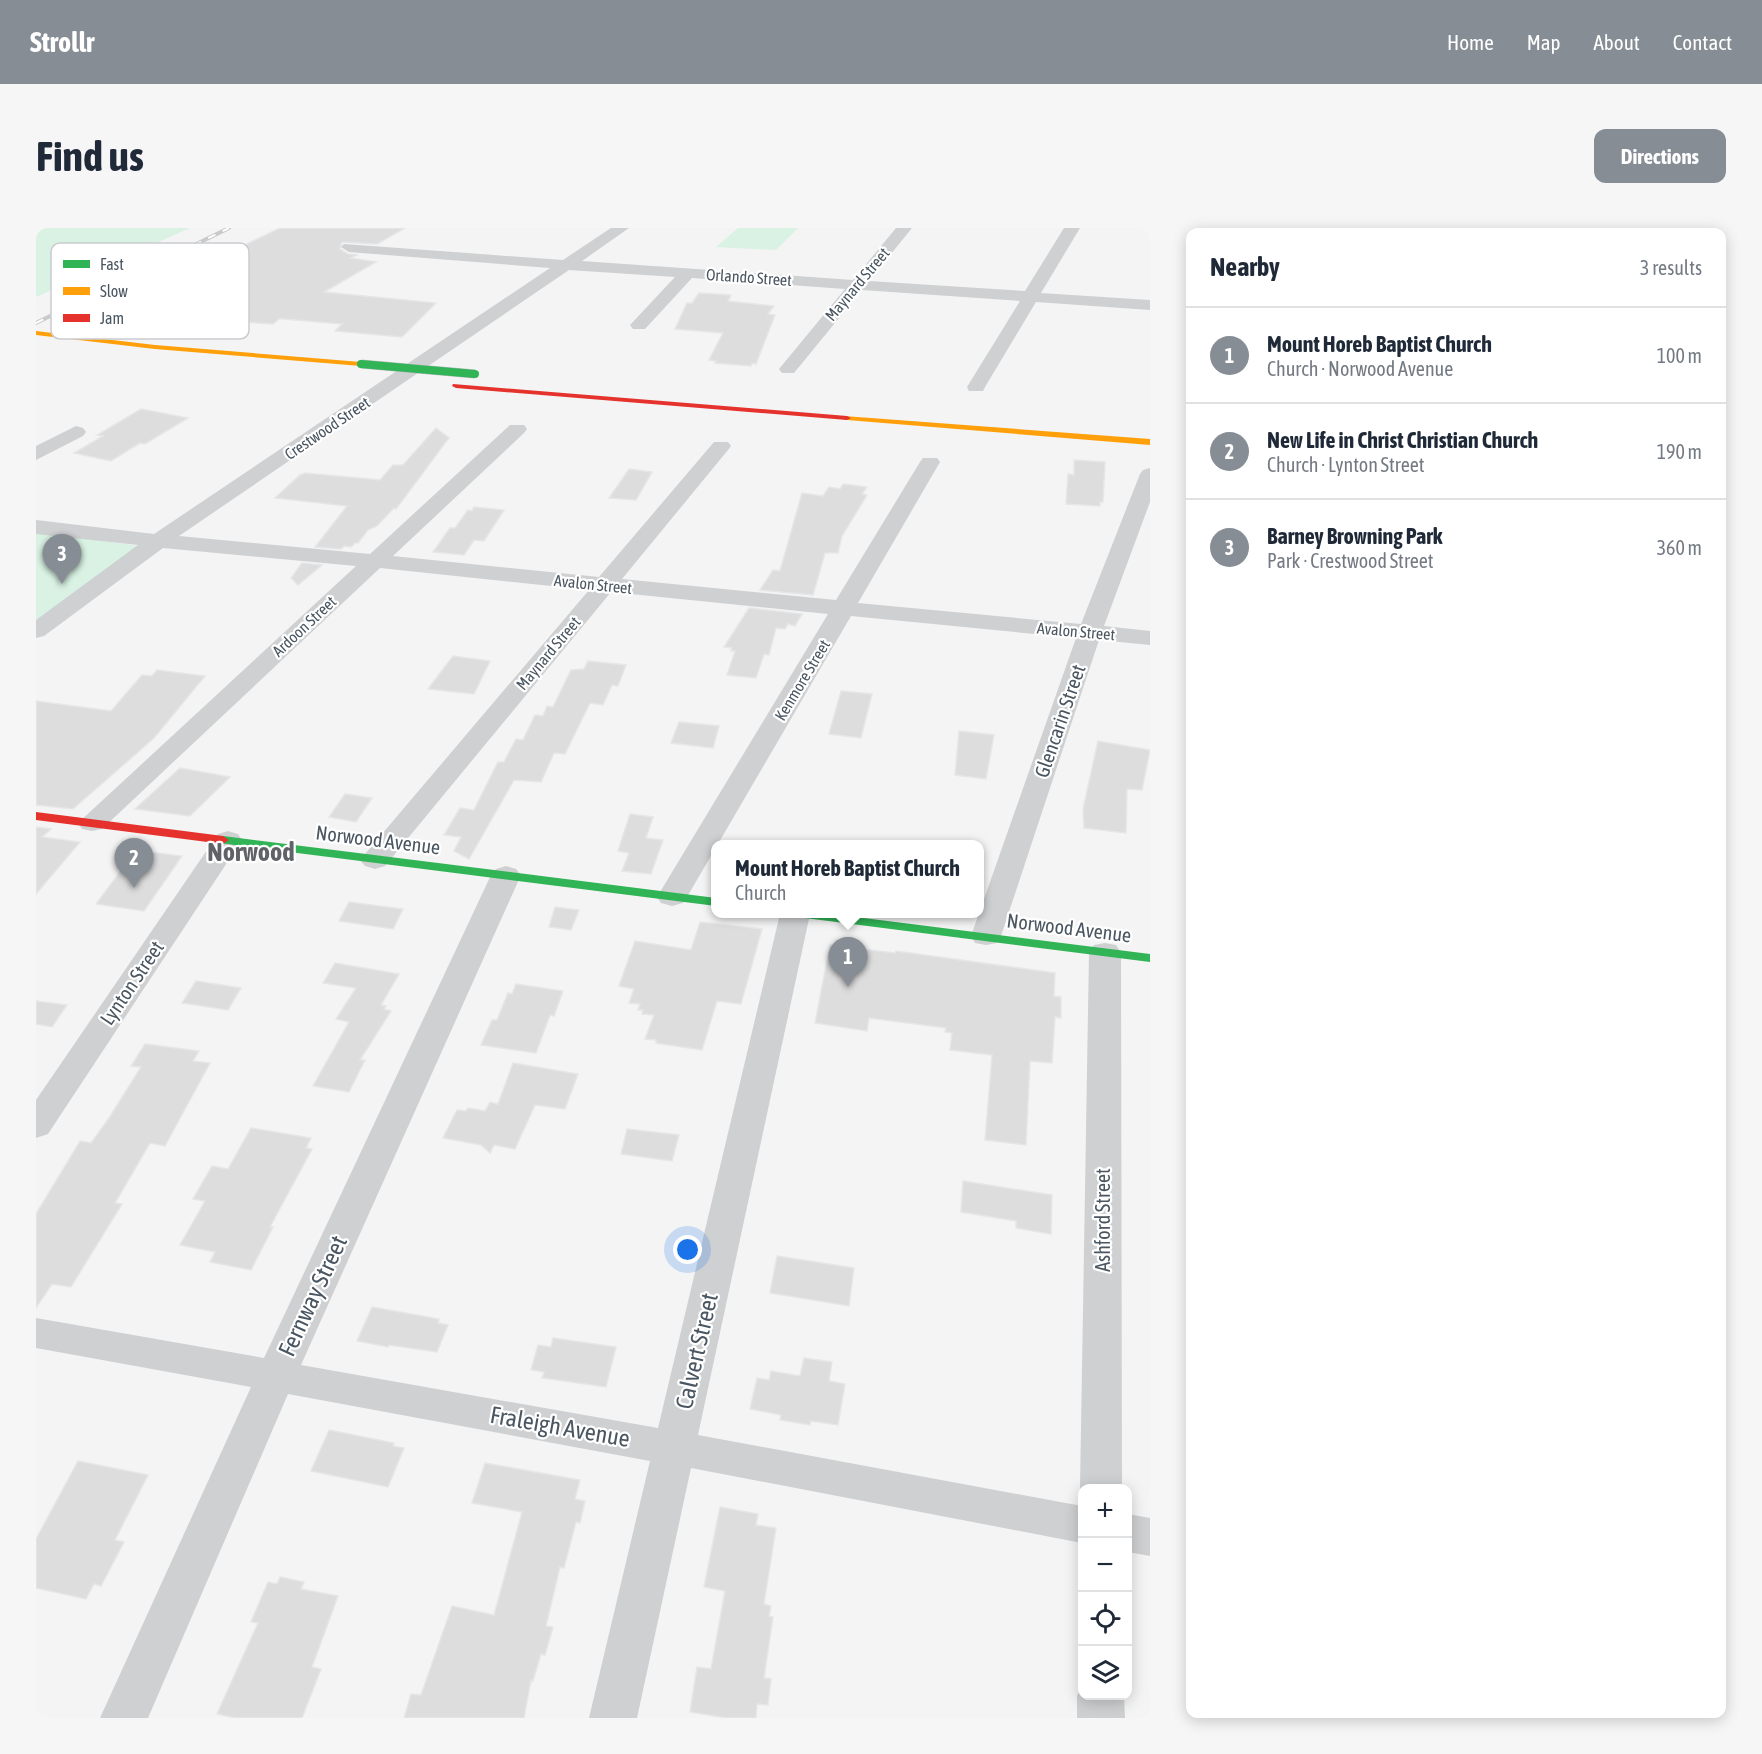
<!DOCTYPE html>
<html lang="en">
<head>
<meta charset="utf-8">
<style>
	body { margin:0; font-family:"Asap Condensed",sans-serif; background:#f6f6f7; color:#1f2937 }
	.controls { position:absolute; right:18px; bottom:18px; display:grid; overflow:hidden; border-radius:12px; box-shadow:0 3px 15px #0003 }
	.controls button { width:54px; height:54px; display:grid; place-items:center; padding:0; border:0; border-bottom:2px solid #e0e1e3; background:#fff; color:#1f2937; font:30px sans-serif }
	.you { position:absolute; left:652px; top:1022px; width:21px; height:21px; margin:-15px; border:4px solid #fff; border-radius:50%; background:#1a73e8; box-shadow:0 0 0 9px #1a73e833 }
	.badge { display:grid; place-items:center; width:39px; height:39px; border-radius:50%; background:#868d94; color:#fff; font-size:20px; font-weight:700 }
	.pin { position:absolute; translate:-50% -50px; filter:drop-shadow(0 2px 3px #0008) }
	.pin::after { content:''; position:absolute; top:32px; width:21px; height:18px; background:inherit; clip-path:polygon(0 0,100% 0,50% 100%) }
	.popup { position:absolute; left:675px; top:612px; width:273px; height:78px; box-sizing:border-box; display:grid; place-content:center; border-radius:12px; background:#fff; filter:drop-shadow(0 2px 4px #0005); font-size:20px; white-space:nowrap; color:#747a83 }
	.popup b { font-size:22px; color:#1f2937 }
	.popup::after { content:''; position:absolute; left:50%; top:100%; margin-left:-12px; border:12px solid transparent; border-top-color:#fff }
	.list { margin:0; padding:0; list-style:none }
	h2 { display:flex; justify-content:space-between; align-items:center; height:78px; margin:0; padding:0 24px; font-size:26px }
	h2 small { font-size:20px; font-weight:400; color:#747a83 }
	.list li { display:grid; grid-template-columns:39px 1fr auto; gap:18px; align-items:center; box-sizing:border-box; height:96px; padding:0 24px; border-top:2px solid #e0e1e3 }
	.list b { display:block; font-size:22px; white-space:nowrap }
	.list p { margin:0; font-size:20px; white-space:nowrap; color:#747a83 }
	.list em { font-size:20px; font-style:normal; color:#747a83 }
	.icon { flex:none; width:33px; height:33px; fill:none; stroke:currentColor; stroke-width:2; stroke-linecap:round; stroke-linejoin:round }
	.map { position:relative; flex:none; width:1114px; height:1490px; overflow:hidden; border-radius:12px }
	header { display:flex; align-items:center; gap:36px; box-sizing:border-box; height:84px; padding:0 30px; background:#868d94; color:#fff }
	header strong { font-size:28px }
	nav { display:flex; gap:33px; margin-inline-start:auto; font-size:21px }
	.intro { display:flex; align-items:center; justify-content:space-between; box-sizing:border-box; height:144px; padding:0 36px }
	h1 { margin:0; font-size:42px }
	.button { padding:15px 27px; border-radius:12px; background:#868d94; color:#fff; font-size:21px; font-weight:700 }
	main { display:flex; gap:36px; padding:0 36px }
	aside { flex:1; background:#fff; border-radius:12px; box-shadow:0 3px 15px #0003 }
	.map>svg:first-child { display:block }
	.green { fill:#d9f2e3 }
	.building { fill:#ddddde; stroke:#e5e6e7; stroke-width:1.5 }
	.lines { fill:none; stroke-linecap:round; stroke-linejoin:round }
	.street { fill:#ced0d2; fill-rule:evenodd }
	.fast { fill:#30b455; fill-rule:evenodd }
	.slow { fill:#ff9f0a; fill-rule:evenodd }
	.jam { fill:#e5322d; fill-rule:evenodd }
	.rail-casing { stroke:#c9cacc; stroke-width:4 }
	.rail { stroke:#fff; stroke-width:2; stroke-dasharray:8; stroke-linecap:butt }
	.fast-bridge-casing { stroke:#b9bec3; stroke-width:9; stroke-linecap:butt }
	.fast-bridge { stroke:#30b455; stroke-width:8 }
	.labels { text-anchor:middle; stroke-width:4.5; stroke-linejoin:round; paint-order:stroke }
	.far-street-label { font-size:16px; fill:#4a5661; stroke:#fff }
	.street-label { font-size:20px; fill:#4a5661; stroke:#fff }
	.near-street-label { font-size:24px; fill:#4a5661; stroke:#fff }
	.district-label { font-size:26px; font-weight:bold; fill:#5f6368; stroke:#fff }
	.key { fill:#fff; stroke:#c9ccd0; stroke-width:1.5 }
	.key-label { font-size:16px; fill:#4a5661 }
</style>
</head>
<body>
<header>
<strong>Strollr</strong>
<nav><a>Home</a><a>Map</a><a>About</a><a>Contact</a></nav>
</header>
<div class="intro"><h1>Find us</h1><a class="button">Directions</a></div>
<main>
<div class="map">
<svg width="1114" height="1490" viewBox="0 0 1114 1490">
	<rect width="100%" height="100%" fill="#f4f4f4"/>
	<!-- green -->
	<path class="green" d="M0,0H154L0,69Z
		M702,0H762L740,22L680,19Z
		M0,304L103,318L0,393Z"/>
	<!-- building -->
	<path class="building" d="M244,0H369L341,16L306,14L304,21L312,26L321,27L315,30L340,34L288,64L400,75L366,109L299,103L306,96L248,91H243L237,96L125,88L148,69L123,65L139,57L128,56Z
		M663,65L695,67L692,73L738,78L732,86L739,87L720,136L716,135L715,138L679,135L680,133L673,132L687,105L639,101L651,75H656Z
		M105,181L152,190L109,216L104,215L75,233L38,225L67,208L61,207Z
		M400,200L413,210L360,281L358,280L341,298L332,302L322,315H319L315,319L308,318L305,321L279,319L311,278L239,270L264,247L269,245L344,252L357,237H367Z
		M1038,232L1069,234L1067,274H1064V278L1030,276L1032,246L1038,247Z
		M593,241L616,244L600,272L573,270Z
		M807,256L831,259L826,266L831,267L806,308L802,325H789L777,367L724,362L737,342L744,343L766,265L787,268L793,259L804,261Z
		M438,279L468,282L448,313L438,312L428,327L397,324L414,300H419L432,282L436,283Z
		M266,335L286,337L262,357L255,350Z
		M713,380L766,386L759,398L752,396L749,401L740,400L733,427L728,426L720,450L691,447L699,423H695L696,420L688,419Z
		M417,428L454,433L438,466L392,461Z
		M552,433L590,437L582,458L576,457L567,477L554,475L529,526L518,525L505,554L478,552L433,631L418,623L425,609L408,607L424,580L438,582L462,534H468L480,511L487,512L499,487L507,488L511,478L517,479L535,442L548,441Z
		M121,442L169,448L118,510L37,581L0,577V473L75,483L106,447L116,448Z
		M805,463L836,466L825,510L793,506Z
		M643,494L683,498L677,520L635,515Z
		M923,503L958,507L950,551L919,547Z
		M1062,513L1114,522L1106,562L1091,561L1090,605L1048,600L1047,581Z
		M144,540L194,549L154,588L99,581Z
		M309,566L336,570L320,594L293,589Z
		M594,586L617,589L610,610L627,612L615,646L586,643L593,625L582,623Z
		M0,599L15,601L6,609L44,614L0,666Z
		M105,623L146,628L108,683L60,676L92,633L96,634Z
		M313,674L367,681L357,701L303,693Z
		M519,679L543,682L535,702L513,699Z
		M664,694L726,701L705,776L681,773L666,822L620,815V812L609,811L618,787L606,786L607,782H602L604,776L593,775L598,761L583,758L599,713L655,722Z
		M794,717L859,725L860,723L1019,745L1018,768L1025,769V790L1019,789L1016,835L994,833L990,917L949,912L956,827L914,822L916,805L909,804L910,800L833,790L831,803L779,795Z
		M299,735L363,746L345,777L350,778L348,781L355,783L324,832H329L313,864L277,858L313,794L300,791L320,760L287,755Z
		M160,753L205,760L192,782L146,775Z
		M480,756L527,763L518,788L514,787L500,825L445,817L456,792H461L472,765L476,766Z
		M0,773L31,777L16,799L0,796Z
		M109,816L163,823L157,833L174,835L129,918L114,915L79,975L86,976L35,1059L16,1056L0,1080V986L44,913L55,915L73,890L105,839L95,838Z
		M477,835L542,846L529,881L499,877L479,921L458,917L454,925L445,917L407,910L421,882L430,883L432,880L449,883L454,874L462,876Z
		M215,900L275,910L270,920L276,921L234,999H237L215,1042L174,1034L179,1024L144,1017L169,973L157,971L176,938L192,941Z
		M591,901L643,907L636,933L585,926Z
		M927,953L1016,967L1015,1006L980,1000V993L925,984Z
		M741,1028L818,1040L813,1078L734,1065Z
		M336,1079L403,1091L402,1095L412,1097L401,1124L353,1117L352,1119L321,1113Z
		M517,1110L580,1119L570,1159L506,1150L508,1144L495,1142L502,1117L515,1119Z
		M768,1130L796,1134L793,1153L809,1156L802,1197L775,1193L774,1197L744,1192L745,1187L714,1181L721,1150L733,1152L735,1143L764,1148Z
		M293,1202L358,1215L357,1218L368,1220L352,1259L275,1243Z
		M42,1233L112,1247L79,1312L88,1314L65,1358L58,1356L50,1371L0,1360V1311Z
		M449,1235L544,1252L539,1271L549,1273L544,1295L540,1294L528,1340L524,1339L510,1398L517,1399L509,1427L505,1426L497,1453L495,1452L488,1490H368L375,1466L385,1467L416,1378L458,1387L486,1284L436,1275Z
		M684,1279L722,1286L720,1297L740,1300L728,1376L735,1378L733,1388L737,1389L728,1450L735,1451L732,1477L721,1476L720,1490H691L654,1484L661,1439L675,1441L689,1363L668,1359Z
		M244,1349L268,1354L265,1361L302,1368L276,1439L285,1441L266,1490H200L181,1486L222,1395L215,1394L232,1354L241,1356Z"/>
	<g class="lines">
		<!-- street -->
		<path class="street" d="M575,0H593L546,33L817,52L860,0H876L833,53L989,63L1028,0H1044L1005,65L1114,72V82L1000,74L949,159L947,163H933L931,159L984,73L826,62L758,145H746L743,141L809,61L656,50L609,101H597L594,97L639,49L533,42L143,308L334,326L474,197H488L491,201L488,205L357,328L563,349L678,214H692L695,218L692,222L586,351L800,372L884,234L887,230H901L904,234L822,375L1045,396L1104,246L1107,242L1114,240V274L1068,398L1114,403V417L1063,412L965,708L961,715L950,717L939,715L935,708L1040,410L815,388L651,669L647,675L636,678L625,675L621,669L792,386L575,364L349,638L339,641L329,638L324,632L329,626L553,362L344,340L66,601L56,603L46,601L42,595L320,338L127,320L8,408L0,410V392L102,317L0,306V292L118,306L514,40L313,24L305,19L308,16L527,32Z
			M40,198L47,200L50,204L47,208L0,232V218Z
			M192,603L202,606L206,612L12,906L0,910V872L182,606Z
			M470,638L480,641L485,647L265,1137L622,1200L744,686H774L662,1207L1046,1278V1315L655,1240L601,1490H553L614,1233L252,1166L112,1490H64L215,1159L0,1120V1090L228,1130L455,647L460,641Z
			M1069,715L1080,717L1085,724L1086,1260H1046V1266L1044,1260L1053,724L1058,717Z
			M1092,1286L1114,1290V1328L1092,1324Z
			M1046,1456V1468H1088L1089,1490H1041V1468Z"/>
		<!-- fast -->
		<path class="fast" d="M187,608L680,670V678L183,615L181,612Z
			M763,686H796L1114,726V734L769,690Z"/>
		<!-- slow -->
		<path class="slow" d="M0,103L119,117L325,134L329,136L325,138L119,121L0,107Z
			M808,188L1114,211V217L811,192H808Z"/>
		<!-- jam -->
		<path class="jam" d="M417,156L811,188L815,190L811,192L420,160L416,158Z
			M0,584L187,608L193,612L187,616L0,592Z"/>
		<!-- rail casing -->
		<g class="rail-casing">
			<path id="rail" d="M0,95L193,0"/>
		</g>
		<!-- rail -->
		<use href="#rail" class="rail"/>
		<!-- fast-bridge casing -->
		<g class="fast-bridge-casing">
			<path id="fast-bridge" d="M325,136L439,146"/>
		</g>
		<!-- fast-bridge -->
		<use href="#fast-bridge" class="fast-bridge"/>
	</g>
	<g class="labels">
		<!-- far-street labels -->
		<g class="far-street-label">
			<text transform="translate(713 49) rotate(4)" y="6">Orlando Street</text>
			<text transform="translate(821 56) rotate(-50)" y="6">Maynard Street</text>
			<text transform="translate(291 200) rotate(-34)" y="6">Crestwood Street</text>
			<text transform="translate(557 356) rotate(6)" y="6">Avalon Street</text>
			<text transform="translate(268 398) rotate(-43)" y="6">Ardoon Street</text>
			<text transform="translate(1040 403) rotate(5)" y="6">Avalon Street</text>
			<text transform="translate(512 425) rotate(-50)" y="6">Maynard Street</text>
			<text transform="translate(766 452) rotate(-59)" y="6">Kenmore Street</text>
		</g>
		<!-- street labels -->
		<g class="street-label">
			<text transform="translate(1024 493) rotate(-71)" y="7">Glencarin Street</text>
			<text transform="translate(342 612) rotate(7)" y="7">Norwood Avenue</text>
			<text transform="translate(1033 700) rotate(7)" y="7">Norwood Avenue</text>
			<text transform="translate(96 755) rotate(-56)" y="7">Lynton Street</text>
			<text transform="translate(1067 992) rotate(-90)" y="7">Ashford Street</text>
		</g>
		<!-- near-street labels -->
		<g class="near-street-label">
			<text transform="translate(277 1068) rotate(-65)" y="8">Fernway Street</text>
			<text transform="translate(661 1123) rotate(-77)" y="8">Calvert Street</text>
			<text transform="translate(524 1199) rotate(10)" y="8">Fraleigh Avenue</text>
		</g>
		<!-- district labels -->
		<g class="district-label">
			<text x="215" y="633">Norwood</text>
		</g>
	</g>
	<!-- legend -->
	<rect x="15" y="15" width="198" height="96" rx="9" class="key"/>
	<rect x="27" y="32" width="27" height="8" fill="#30b455"/>
	<rect x="27" y="59" width="27" height="8" fill="#ff9f0a"/>
	<rect x="27" y="86" width="27" height="8" fill="#e5322d"/>
	<g class="key-label">
		<text x="64" y="42">Fast</text>
		<text x="64" y="69">Slow</text>
		<text x="64" y="96">Jam</text>
	</g>
</svg>
<div class="controls">
<button>+</button>
<button>−</button>
<button><svg class="icon" aria-label="locate" viewBox="0 0 24 24"><circle cx="12" cy="12" r="6"/><path d="M12 2v4M12 18v4M2 12h4M18 12h4"/></svg></button>
<button><svg class="icon" aria-label="layers" viewBox="0 0 24 24"><path d="M12 4l9 5-9 5-9-5zM3 14l9 5 9-5"/></svg></button>
</div>
<div class="you"></div>
<div class="pin badge" style="left:812px;top:759px">1</div>
<div class="popup"><b>Mount Horeb Baptist Church</b>Church</div>
<div class="pin badge" style="left:98px;top:660px">2</div>
<div class="pin badge" style="left:26px;top:356px">3</div>
</div>
<aside>
<h2>Nearby<small>3 results</small></h2>
<ul class="list">
<li><span class="badge">1</span><div><b>Mount Horeb Baptist Church</b><p>Church · Norwood Avenue</p></div><em>100 m</em></li>
<li><span class="badge">2</span><div><b>New Life in Christ Christian Church</b><p>Church · Lynton Street</p></div><em>190 m</em></li>
<li><span class="badge">3</span><div><b>Barney Browning Park</b><p>Park · Crestwood Street</p></div><em>360 m</em></li>
</ul>
</aside>
</main>
</body>
</html>
